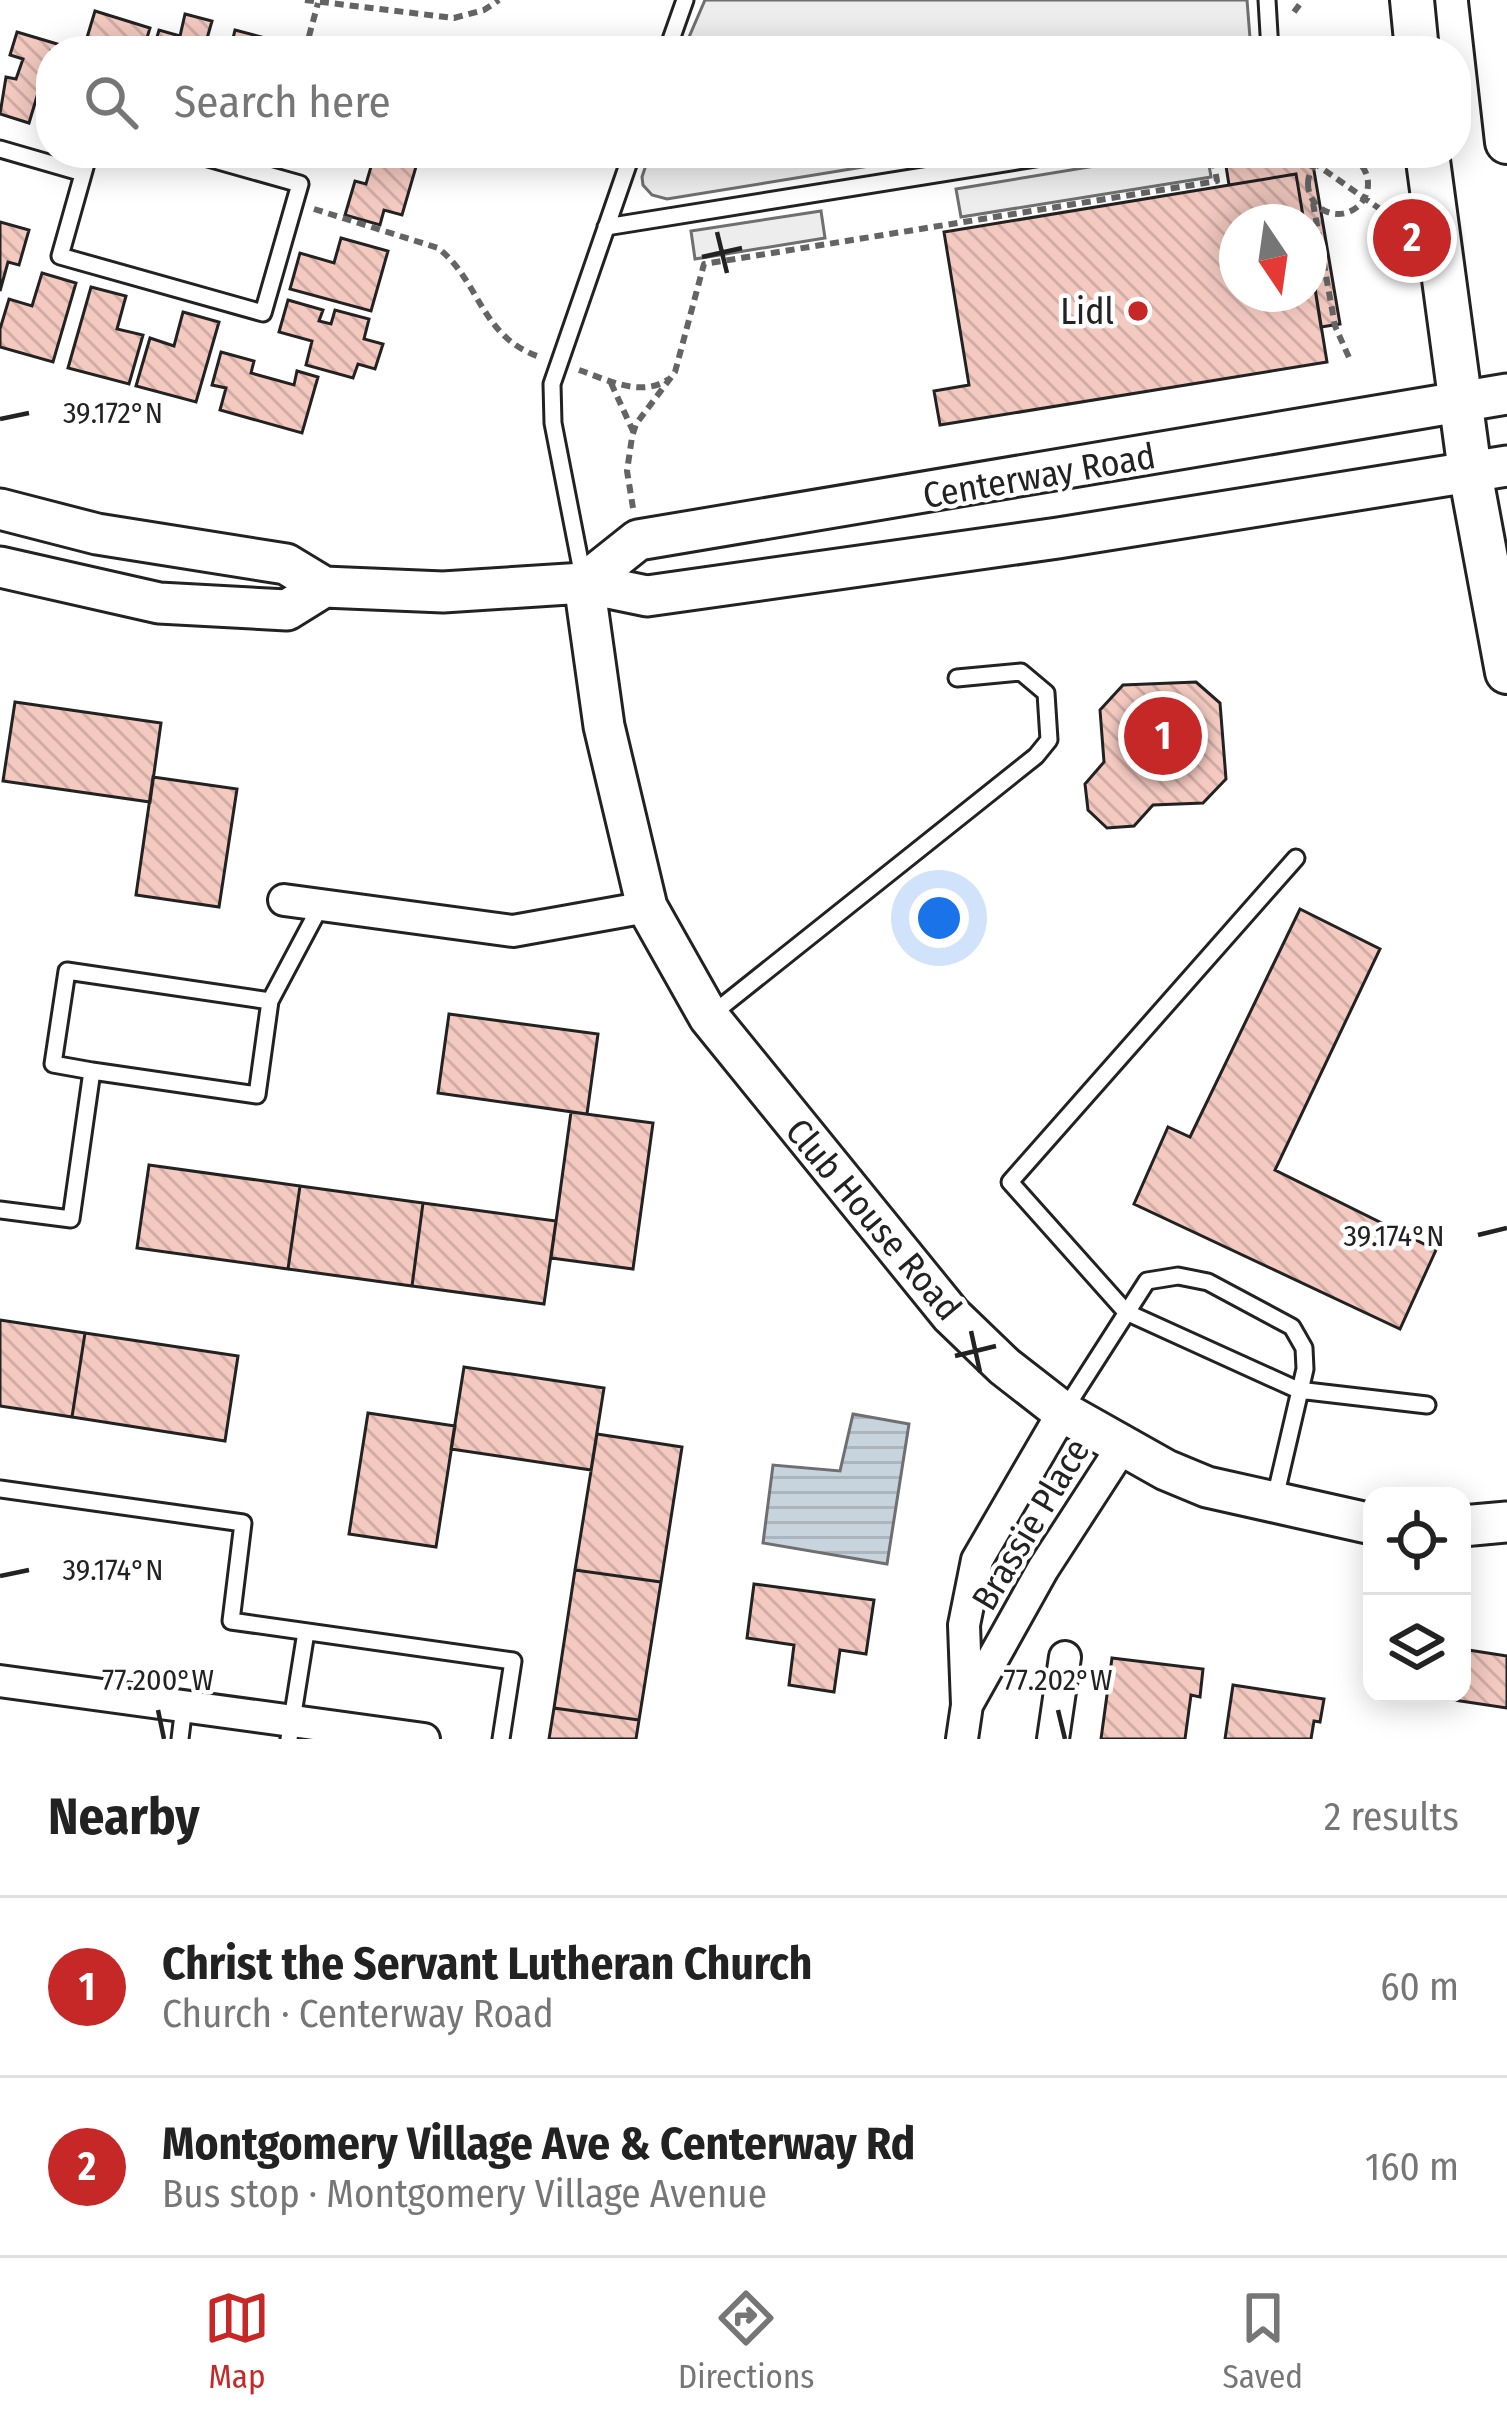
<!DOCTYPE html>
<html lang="en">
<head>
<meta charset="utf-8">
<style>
	body { margin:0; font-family:"Fira Sans Condensed",sans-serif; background:#f6f6f6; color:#222 }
	.controls { position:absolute; right:36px; bottom:36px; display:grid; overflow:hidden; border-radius:24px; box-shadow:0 6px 30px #0003 }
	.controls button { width:108px; height:108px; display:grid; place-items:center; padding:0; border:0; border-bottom:3px solid #e0e0e0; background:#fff; color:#222; font:60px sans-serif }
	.compass { position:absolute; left:1219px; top:204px; width:108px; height:108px; border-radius:50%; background:#fff; box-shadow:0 6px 30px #0003; rotate:167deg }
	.you { position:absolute; left:939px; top:918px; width:42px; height:42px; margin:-30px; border:9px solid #fff; border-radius:50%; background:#1a73e8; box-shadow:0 0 0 18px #1a73e833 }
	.badge { display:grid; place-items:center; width:78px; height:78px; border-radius:50%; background:#c62828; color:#fff; font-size:39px; font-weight:700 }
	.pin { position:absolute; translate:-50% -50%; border:6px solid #fff; box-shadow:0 3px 12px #0006 }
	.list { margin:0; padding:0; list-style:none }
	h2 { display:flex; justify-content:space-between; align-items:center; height:156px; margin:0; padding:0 48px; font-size:51px }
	h2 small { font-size:39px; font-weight:400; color:#767676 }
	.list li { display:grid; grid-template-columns:78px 1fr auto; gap:36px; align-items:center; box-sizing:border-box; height:180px; padding:0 48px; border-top:3px solid #e0e0e0 }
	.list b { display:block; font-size:45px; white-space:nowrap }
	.list p { margin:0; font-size:39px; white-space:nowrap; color:#767676 }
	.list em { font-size:39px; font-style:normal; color:#767676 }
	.icon { flex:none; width:66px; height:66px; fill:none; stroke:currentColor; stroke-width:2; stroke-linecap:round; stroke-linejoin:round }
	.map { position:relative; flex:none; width:1507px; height:1739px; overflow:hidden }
	.search { position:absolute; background:#fff; box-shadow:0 6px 30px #0003; left:36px; right:36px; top:36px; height:132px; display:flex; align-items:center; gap:30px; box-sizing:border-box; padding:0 42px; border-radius:48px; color:#767676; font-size:45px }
	.sheet { height:516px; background:#fff }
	nav { display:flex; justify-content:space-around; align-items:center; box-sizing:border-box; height:168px; border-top:3px solid #e0e0e0; background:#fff; font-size:33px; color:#767676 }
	nav a { display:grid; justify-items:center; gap:6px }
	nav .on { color:#c62828 }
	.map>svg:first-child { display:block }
	.parking { fill:#ededed; stroke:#6f6f6f; stroke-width:3 }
	.water { fill:url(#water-rules); stroke:#6f6f6f; stroke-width:3 }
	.building { fill:url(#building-back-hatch); stroke:#222; stroke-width:3 }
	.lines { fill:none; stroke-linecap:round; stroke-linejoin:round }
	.service-casing { stroke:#222; stroke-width:21 }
	.minor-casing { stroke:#222; stroke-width:36 }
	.tertiary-casing { stroke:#222; stroke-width:45 }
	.secondary-casing { stroke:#222; stroke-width:48 }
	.path { stroke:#646464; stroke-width:6; stroke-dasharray:9 6; stroke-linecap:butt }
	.service { stroke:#fff; stroke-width:15 }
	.minor { stroke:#fff; stroke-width:30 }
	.tertiary { stroke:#fff; stroke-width:39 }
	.secondary { stroke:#fff; stroke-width:42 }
	.ticks { fill:none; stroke:#222; stroke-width:4.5 }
	.poi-dot { fill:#c62828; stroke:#fff; stroke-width:4.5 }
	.labels { text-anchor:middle; stroke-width:9; stroke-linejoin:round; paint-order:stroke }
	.poi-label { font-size:36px; fill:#222; stroke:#fff; text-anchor:end }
	.street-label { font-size:36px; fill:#222; stroke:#fff }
	.ticks-label { font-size:30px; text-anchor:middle; fill:#222; stroke:#fff; stroke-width:9; stroke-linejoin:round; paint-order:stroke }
</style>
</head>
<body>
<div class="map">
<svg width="1507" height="1739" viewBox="0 0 1507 1739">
	<defs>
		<pattern id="water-rules" width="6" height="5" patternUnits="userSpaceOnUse" patternTransform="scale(3)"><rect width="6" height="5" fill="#c7d3dd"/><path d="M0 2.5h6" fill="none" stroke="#abb5bd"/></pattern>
		<pattern id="building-back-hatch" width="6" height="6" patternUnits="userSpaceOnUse" patternTransform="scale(3)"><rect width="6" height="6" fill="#f3c9c0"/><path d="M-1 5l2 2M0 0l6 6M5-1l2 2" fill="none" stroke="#d0aca5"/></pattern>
	</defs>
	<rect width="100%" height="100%" fill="#fff"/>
	<!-- parking -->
	<path class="parking" d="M705,0H1247L1251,51H683Z
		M650,153H949L667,199L652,195L643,185L642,177Z
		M1174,153H1207L1211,177L961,217L956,189Z
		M821,211L825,238L695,259L691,231Z"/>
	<!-- water -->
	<path class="water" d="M853,1414L909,1424L887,1564L763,1543L773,1465L840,1471Z"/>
	<!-- building -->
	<path class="building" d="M95,11L150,28L143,51H83Z
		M185,14L212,21L206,42L221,46L220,51H153L159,30L180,36Z
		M235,30L292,45L291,51H230Z
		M17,32L74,49L51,51V97L38,93L29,123L0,114L6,77L16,79L23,59L10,55Z
		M375,153H420L402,215L384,210L380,225L345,215L355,181L366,184Z
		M1311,153L1340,324L1321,327L1309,251V222H1304L1296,174L1229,185L1226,166Z
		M1296,174L1304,222H1237V294H1309V251L1327,362L940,425L934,391L969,385L944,232Z
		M0,222L29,230L19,265L8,262L0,291Z
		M341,238L388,251L371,311L290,289L300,253L334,263Z
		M42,273L76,283L53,362L0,347V329L9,299L32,306Z
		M91,287L126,296L117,329L143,335L129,384L68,368Z
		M288,300L323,310L319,321L331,324L335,310L369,319L364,339L383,344L375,369L358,364L353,378L306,365L312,341L279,332Z
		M183,312L219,322L196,402L136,386L150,338L174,346Z
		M221,352L254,361L251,373L294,385L297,371L318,377L302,433L220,410L226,388L212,385Z
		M1196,682L1220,703L1226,779L1203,803L1153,805L1134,826L1107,828L1088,810L1085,784L1104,762L1100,710L1123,685Z
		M15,702L161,723L150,802L3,781Z
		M153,777L237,789L219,907L136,895Z
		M1300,909L1380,949L1275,1170L1436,1250L1400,1329L1134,1204L1168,1127L1190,1137Z
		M449,1014L598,1034L587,1114L438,1093Z
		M571,1112L653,1123L633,1269L551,1258Z
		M149,1165L300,1186L288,1269L137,1248Z
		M300,1186L423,1203L412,1286L288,1269Z
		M423,1203L556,1221L544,1304L412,1286Z
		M0,1320L85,1333L72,1417L0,1406Z
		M85,1333L238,1356L225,1441L72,1417Z
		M464,1367L604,1388L591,1470L451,1449Z
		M368,1413L455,1426L436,1547L349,1534Z
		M597,1434L682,1447L661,1582L575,1570Z
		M575,1570L661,1582L639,1720L554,1708Z
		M754,1584L874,1600L866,1654L840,1650L834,1692L789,1685L794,1645L747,1638Z
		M1462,1649L1507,1656V1708L1414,1694H1462Z
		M1112,1658L1203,1669L1200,1697L1191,1695L1185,1739H1101Z
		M1233,1685L1324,1699L1320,1722L1314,1721L1311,1739H1225Z
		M554,1708L639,1720L636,1739H549Z"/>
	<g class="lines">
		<!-- service casing -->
		<g class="service-casing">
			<path id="service" d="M1267,0L1270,51
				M667,51L685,0
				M0,149L83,173
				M89,153L60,256L263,313L300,184L190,153
				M606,227L1067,153
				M583,577L553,423L552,384L632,153
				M1296,858L1010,1182L1126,1312L1298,1390L1427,1405
				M711,1015L1036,756L1049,740L1046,693L1021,672L957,678
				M92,1071L257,1095L270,1001
				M0,1210L71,1219L92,1071L53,1064L67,971L270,1001L321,905
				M1065,1409L1147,1281L1178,1276L1208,1282L1292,1327L1304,1348L1305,1369L1274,1502
				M0,1489L243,1523L231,1621L513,1661L501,1739
				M180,1739L184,1706
				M289,1739L306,1632"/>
		</g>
		<!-- minor casing -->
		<g class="minor-casing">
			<path id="minor" d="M284,900L513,931L647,907
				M0,1681L424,1739
				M967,1705L1043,1569L1124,1444
				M962,1739L967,1705L964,1625L977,1560L1063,1412
				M1053,1739L1065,1657"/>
		</g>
		<!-- tertiary casing -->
		<g class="tertiary-casing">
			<path id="tertiary" d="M0,509L97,534L286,564L324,587L443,592L584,583L647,596L1058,538L1507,466
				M0,567L159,603L287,610L324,587
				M584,583L604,726L647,907L709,1017L951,1315L1004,1366L1063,1412L1166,1470L1207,1487L1372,1524
				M584,583L638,540L1507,394
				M1462,1526L1507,1522"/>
		</g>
		<!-- secondary casing -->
		<g class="secondary-casing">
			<path id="secondary" d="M1412,0L1417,51
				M1491,0L1507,142
				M1427,153L1470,472L1507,672"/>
		</g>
		<!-- path -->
		<path class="path" d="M305,0L454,18L484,10L499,0
			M1294,12L1303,0
			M305,51L318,3
			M1300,153L1397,221
			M1308 184a30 30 0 1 1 60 0a30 30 0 1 1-60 0Z
			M1313,203L1335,326L1351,362
			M314,209L438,248C480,281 480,335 537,356
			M579,370C608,380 641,398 669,379
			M611,383L633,431
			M633,508L627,471L632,437L636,424L675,372L704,264L1217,181L1214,164L1219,153"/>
		<!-- service -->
		<use href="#service" class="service"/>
		<!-- minor -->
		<use href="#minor" class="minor"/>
		<!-- tertiary -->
		<use href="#tertiary" class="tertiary"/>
		<!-- secondary -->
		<use href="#secondary" class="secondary"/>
	</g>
	<!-- ticks -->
	<path class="ticks" d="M717,232L727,273M702,257L742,248M0,419L29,413M1478,1235L1507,1228M971,1331L980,1372M955,1356L996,1346M0,1576L29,1570M158,1710L164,1739M1058,1710L1065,1739"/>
	<!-- markers -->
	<circle class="poi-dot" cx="1138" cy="311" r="12"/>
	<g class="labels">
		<!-- poi labels -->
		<g class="poi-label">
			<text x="1114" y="324">Lidl</text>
		</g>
		<!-- street labels -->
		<g class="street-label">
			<text transform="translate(1039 475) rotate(-10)" y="13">Centerway Road</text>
			<text transform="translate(874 1219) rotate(50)" y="13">Club House Road</text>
			<text transform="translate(1030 1524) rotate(-59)" y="13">Brassie Place</text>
		</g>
	</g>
	<g class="ticks-label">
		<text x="113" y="423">39.172°N</text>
		<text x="1394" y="1246">39.174°N</text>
		<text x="113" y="1580">39.174°N</text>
		<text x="158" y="1690">77.200°W</text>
		<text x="1058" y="1690">77.202°W</text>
	</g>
</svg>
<div class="controls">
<button><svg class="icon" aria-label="locate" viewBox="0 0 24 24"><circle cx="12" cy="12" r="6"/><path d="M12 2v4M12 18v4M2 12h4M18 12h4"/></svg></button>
<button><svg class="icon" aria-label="layers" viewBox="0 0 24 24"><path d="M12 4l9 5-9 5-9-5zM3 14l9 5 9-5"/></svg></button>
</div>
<svg class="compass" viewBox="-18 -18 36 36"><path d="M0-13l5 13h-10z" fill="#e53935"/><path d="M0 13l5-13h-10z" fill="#767676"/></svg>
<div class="you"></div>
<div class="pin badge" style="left:1163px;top:736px">1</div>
<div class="pin badge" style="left:1412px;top:238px">2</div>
<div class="search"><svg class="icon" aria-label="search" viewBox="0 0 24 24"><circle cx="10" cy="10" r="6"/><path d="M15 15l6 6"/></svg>Search here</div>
</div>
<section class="sheet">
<h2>Nearby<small>2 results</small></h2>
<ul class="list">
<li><span class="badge">1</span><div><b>Christ the Servant Lutheran Church</b><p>Church · Centerway Road</p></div><em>60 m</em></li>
<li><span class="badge">2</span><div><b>Montgomery Village Ave &amp; Centerway Rd</b><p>Bus stop · Montgomery Village Avenue</p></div><em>160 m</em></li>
</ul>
</section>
<nav>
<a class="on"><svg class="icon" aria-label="map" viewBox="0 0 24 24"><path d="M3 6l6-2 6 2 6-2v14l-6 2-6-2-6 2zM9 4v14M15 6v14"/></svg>Map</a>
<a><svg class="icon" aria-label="directions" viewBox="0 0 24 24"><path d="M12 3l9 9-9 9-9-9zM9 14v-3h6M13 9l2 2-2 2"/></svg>Directions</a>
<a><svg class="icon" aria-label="saved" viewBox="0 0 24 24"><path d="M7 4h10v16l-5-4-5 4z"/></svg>Saved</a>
</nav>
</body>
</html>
